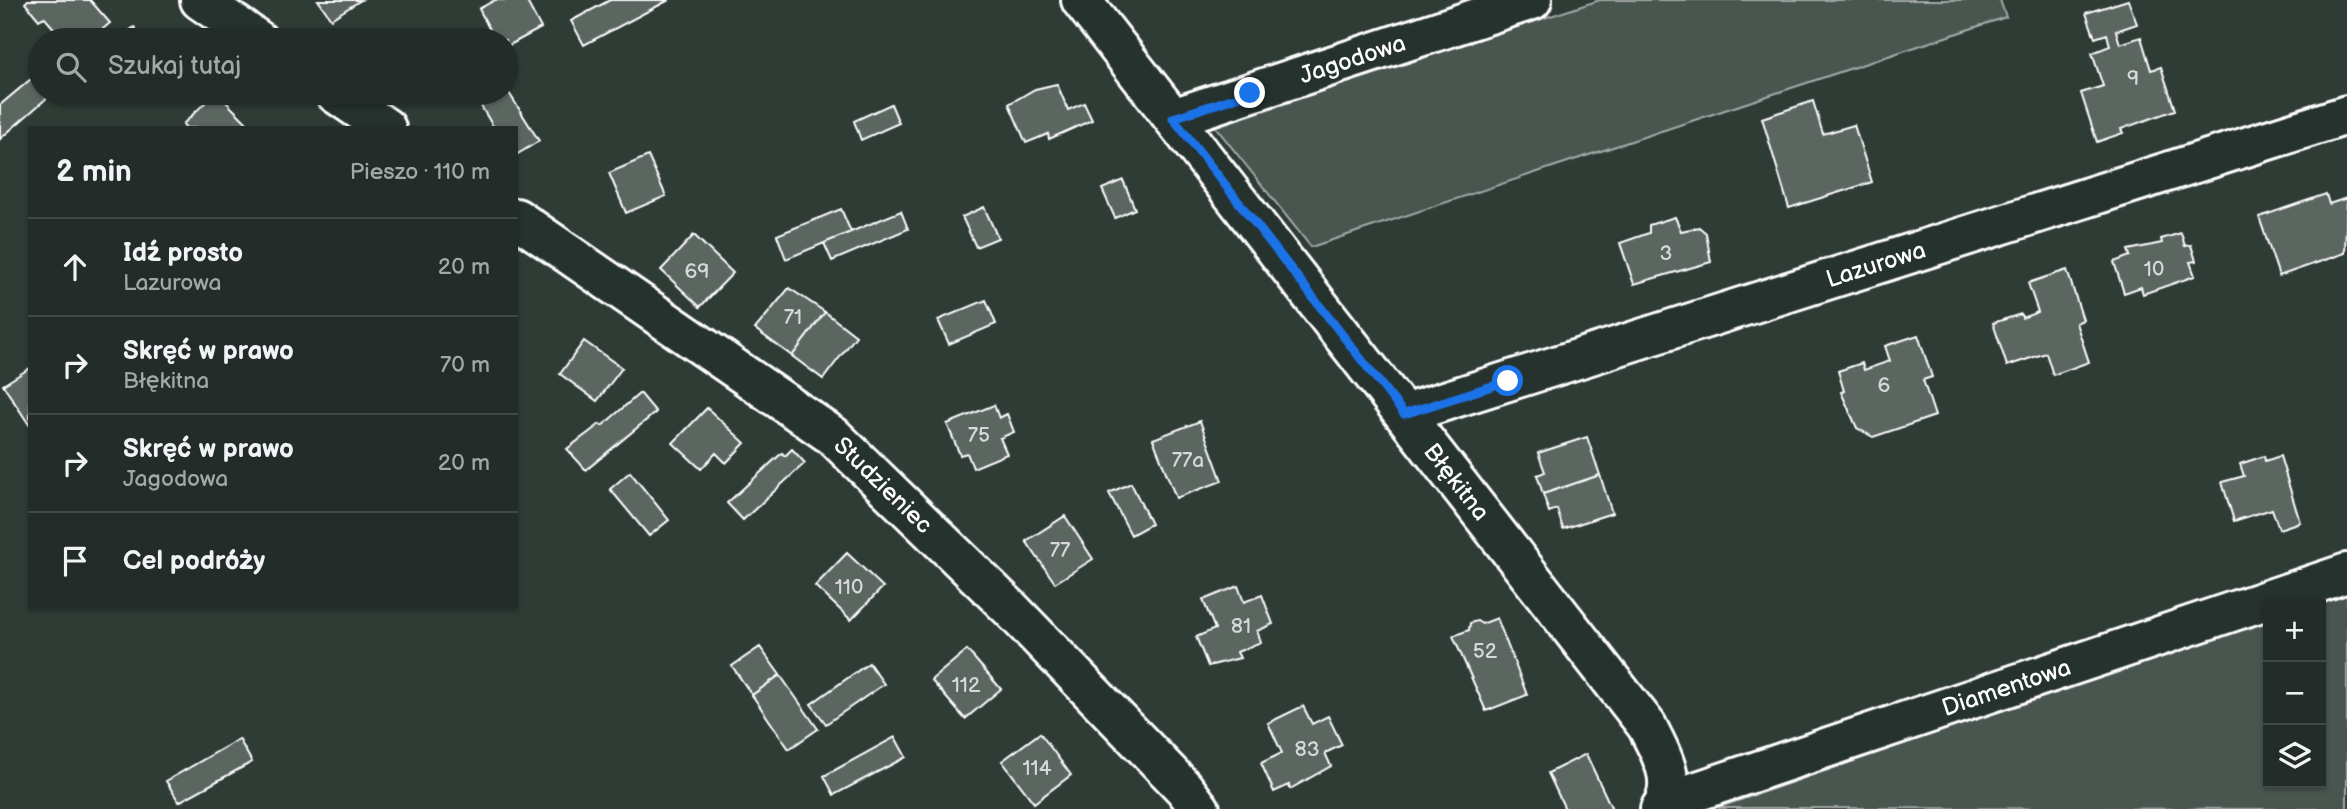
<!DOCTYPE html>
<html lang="pl">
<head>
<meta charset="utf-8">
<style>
	body { margin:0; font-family:"Balsamiq Sans",sans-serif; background:#2b3430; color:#f1f3f6 }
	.controls { position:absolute; right:21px; bottom:21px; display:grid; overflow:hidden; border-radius:0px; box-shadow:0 2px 5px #0004 }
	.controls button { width:63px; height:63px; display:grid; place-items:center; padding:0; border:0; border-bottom:2px solid #404845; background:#232c28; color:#f1f3f6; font:35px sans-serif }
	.stop { position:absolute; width:21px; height:21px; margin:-16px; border:5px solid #1a73e8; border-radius:50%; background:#fff }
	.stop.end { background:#1a73e8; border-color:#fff; box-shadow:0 2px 7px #0008 }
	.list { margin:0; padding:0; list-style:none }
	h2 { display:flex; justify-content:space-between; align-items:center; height:91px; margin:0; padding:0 28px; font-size:30px }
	h2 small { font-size:23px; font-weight:400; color:#a3a7a8 }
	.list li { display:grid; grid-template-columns:46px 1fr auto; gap:21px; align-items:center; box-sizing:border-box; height:98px; padding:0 28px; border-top:2px solid #404845 }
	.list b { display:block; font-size:26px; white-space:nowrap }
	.list p { margin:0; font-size:23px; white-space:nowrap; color:#a3a7a8 }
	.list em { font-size:23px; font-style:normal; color:#a3a7a8 }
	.icon { flex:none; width:38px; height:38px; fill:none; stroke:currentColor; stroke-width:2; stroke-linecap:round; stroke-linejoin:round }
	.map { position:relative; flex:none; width:2347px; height:809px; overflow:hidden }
	.search { position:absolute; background:#232c28; box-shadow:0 2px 5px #0004; left:28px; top:28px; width:490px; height:77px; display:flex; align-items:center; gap:18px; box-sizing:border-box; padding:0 24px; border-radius:38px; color:#a3a7a8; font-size:26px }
	.panel { position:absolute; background:#232c28; box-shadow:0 2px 5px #0004; left:28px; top:126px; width:490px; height:483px; border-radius:0px }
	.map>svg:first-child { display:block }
	.green { fill:#4a544f; stroke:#a4aaa7; stroke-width:2 }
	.building { fill:#5b6661; stroke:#fff; stroke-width:2 }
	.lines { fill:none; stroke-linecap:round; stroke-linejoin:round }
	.minor-casing { stroke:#fff; stroke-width:44 }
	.minor { stroke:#26332d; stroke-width:38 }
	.route { stroke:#1a73e8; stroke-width:9 }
	.labels { text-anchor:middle; stroke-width:7; stroke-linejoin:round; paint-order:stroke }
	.number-label { font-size:21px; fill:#d6d9d8 }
	.street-label { font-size:24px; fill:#fff; stroke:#26332d }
</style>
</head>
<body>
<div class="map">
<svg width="2347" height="809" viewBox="0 0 2347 809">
	<rect width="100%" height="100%" fill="#2f3b35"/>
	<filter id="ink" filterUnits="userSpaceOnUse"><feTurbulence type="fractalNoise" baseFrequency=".0143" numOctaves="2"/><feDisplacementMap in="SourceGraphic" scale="14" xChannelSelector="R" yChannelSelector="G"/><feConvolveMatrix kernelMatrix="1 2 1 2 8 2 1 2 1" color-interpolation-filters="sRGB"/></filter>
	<g filter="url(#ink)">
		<!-- green -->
		<path class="green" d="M1600,0H2000L2006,17L1311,247L1214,125Z
			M2347,592V809L1717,808L2268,619V783H2321V604H2310Z"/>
		<!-- building -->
		<path class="building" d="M28,0H90L110,23L90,40H64L44,17L39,20L25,3Z
			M318,0H361L331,19Z
			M495,0H526L541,28L506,47V40H495L479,9Z
			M610,0H669L584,45L571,21Z
			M2128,0L2137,24L2116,31L2120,44L2141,37L2151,70L2161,67L2175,110L2121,129L2123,133L2097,142L2081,93L2103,86L2092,53L2110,46L2107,34L2095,38L2086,13Z
			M134,27L145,40H117Z
			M31,79L47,98L0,139V105Z
			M1057,84L1068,110L1084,103L1092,120L1049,139L1048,134L1026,143L1009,104L1035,89Z
			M506,88L539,141L516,155V128H494L478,101L491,93H506Z
			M215,93H217L252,128H186L183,124Z
			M1813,101L1823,134L1854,125L1872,182L1789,208L1762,118Z
			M891,104L899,123L861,140L854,121Z
			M648,156L666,196L626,213L609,173Z
			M1123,180L1135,209L1115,218L1102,189Z
			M2326,194L2329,204L2347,198L2345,253L2279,276L2259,217Z
			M984,207L998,238L976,247L962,217Z
			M841,209L851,232L786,259L777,235Z
			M901,211L908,229L832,261L824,243Z
			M1675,217L1681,231L1699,227L1706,233L1711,262L1634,284L1620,243L1649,233V225Z
			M2181,233L2185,246L2191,245L2196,261L2190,262L2195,276L2143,294L2141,287L2124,293L2114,262L2130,256L2128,250L2162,243L2161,239Z
			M694,235L733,273L700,307L661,270Z
			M2067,270L2083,320L2076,323L2089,362L2053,375L2046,353L2007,366L1993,323L2021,314L2022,318L2038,312L2028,283Z
			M789,288L825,312L792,356L755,329Z
			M986,300L996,324L949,344L938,320Z
			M825,312L856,336L823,379L792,356Z
			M1918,335L1932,377L1923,380L1935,416L1873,437L1857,428L1841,392L1844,391L1838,371L1862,363L1864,370L1890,361L1885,346Z
			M584,341L622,368L597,401L560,374Z
			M30,368V426L3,385Z
			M640,393L656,412L586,470L567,449L600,424L602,426Z
			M994,405L999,418L1007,414L1014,432L1000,438L1007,454L973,468L967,453L960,455L947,424Z
			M707,408L745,443L726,463L716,453L701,469L673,443Z
			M1200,421L1222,481L1176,498L1153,439Z
			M1587,437L1600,475L1543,494L1537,475L1545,472L1538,453Z
			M792,449L805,463L743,520L727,503L782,453L785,456Z
			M2264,456L2265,461L2280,456L2300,522L2279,529L2272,509L2234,521L2222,482L2244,476L2240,464Z
			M630,472L669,520L649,536L610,489Z
			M1600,475L1612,513L1563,529L1557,509L1549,512L1543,494Z
			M1131,483L1151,524L1131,535L1109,493Z
			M1065,516L1093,559L1055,583L1026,541Z
			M847,553L883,587L851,620L815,586Z
			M1238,586L1244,602L1262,595L1273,624L1257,631L1261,642L1237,652L1240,658L1208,666L1196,637L1215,629L1203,600Z
			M1497,618L1527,695L1486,711L1453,636L1469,630L1470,623L1477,621L1482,624Z
			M760,647L780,675L752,695L732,666Z
			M967,650L1001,689L965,719L931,680Z
			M869,663L884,684L826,724L811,704Z
			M780,675L818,729L789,749L752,695Z
			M1303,706L1312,724L1328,716L1342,745L1325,753L1331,766L1290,789L1289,785L1274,792L1261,763L1282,753L1268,723Z
			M1040,733L1071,775L1034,803L1002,761Z
			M895,737L906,757L834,795L824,776Z
			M239,739L252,762L179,802L166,781Z
			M1586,754L1612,809H1565L1548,773Z"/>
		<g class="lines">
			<!-- minor casing -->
			<g class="minor-casing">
				<g id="minor">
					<path d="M200,0L258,40"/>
					<path id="s1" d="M1081,0L1647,726C1659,751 1680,782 1660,809"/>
					<path d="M335,93L386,128"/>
					<path id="s2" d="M1173,118L1532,0"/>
					<path id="s3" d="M516,218L833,436L1010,608L1184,788L1200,809"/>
					<path id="s4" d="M1404,414L2347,115"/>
					<path id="s5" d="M1665,802L2347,573"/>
				</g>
			</g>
			<!-- minor -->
			<use href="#minor" class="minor"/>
		</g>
	</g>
	<g class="lines" filter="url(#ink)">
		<!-- route -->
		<path class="route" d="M1250,93L1173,118L1404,414L1508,381"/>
	</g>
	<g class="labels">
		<!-- number labels -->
		<g class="number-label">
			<text x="2133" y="85">9</text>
			<text x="1666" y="260">3</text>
			<text x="2154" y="276">10</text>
			<text x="697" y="278">69</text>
			<text x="793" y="324">71</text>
			<text x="1884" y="392">6</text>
			<text x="979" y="442">75</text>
			<text x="1188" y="467">77a</text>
			<text x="1060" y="557">77</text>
			<text x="849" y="594">110</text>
			<text x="1241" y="633">81</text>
			<text x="1485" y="658">52</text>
			<text x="966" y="692">112</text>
			<text x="1307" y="756">83</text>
			<text x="1037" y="775">114</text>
		</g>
		<!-- street labels -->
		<g class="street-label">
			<text dy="8" stroke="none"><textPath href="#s2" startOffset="189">Jagodowa</textPath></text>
			<text dy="8" stroke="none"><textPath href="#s4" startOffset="495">Lazurowa</textPath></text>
			<text dy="8" stroke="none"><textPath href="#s1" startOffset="611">Błękitna</textPath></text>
			<text dy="8" stroke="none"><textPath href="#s3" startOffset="455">Studzieniec</textPath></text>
			<text dy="8" stroke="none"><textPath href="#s5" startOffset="360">Diamentowa</textPath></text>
		</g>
	</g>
</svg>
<div class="controls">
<button>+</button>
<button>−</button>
<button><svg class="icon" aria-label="layers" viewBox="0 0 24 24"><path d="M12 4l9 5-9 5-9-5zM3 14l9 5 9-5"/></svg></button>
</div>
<div class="stop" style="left:1508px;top:381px"></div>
<div class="stop end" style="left:1250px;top:93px"></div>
<div class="search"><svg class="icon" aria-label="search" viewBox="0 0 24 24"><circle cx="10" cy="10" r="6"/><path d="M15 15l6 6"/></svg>Szukaj tutaj</div>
<section class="panel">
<h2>2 min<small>Pieszo · 110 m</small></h2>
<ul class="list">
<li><svg class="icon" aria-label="ahead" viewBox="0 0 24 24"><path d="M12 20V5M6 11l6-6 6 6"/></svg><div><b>Idź prosto</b><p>Lazurowa</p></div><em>20 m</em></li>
<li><svg class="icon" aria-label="right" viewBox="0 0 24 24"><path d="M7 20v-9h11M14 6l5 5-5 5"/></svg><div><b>Skręć w prawo</b><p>Błękitna</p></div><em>70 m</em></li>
<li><svg class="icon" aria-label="right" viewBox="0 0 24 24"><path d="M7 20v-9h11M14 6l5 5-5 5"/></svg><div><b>Skręć w prawo</b><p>Jagodowa</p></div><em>20 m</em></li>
<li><svg class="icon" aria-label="arrive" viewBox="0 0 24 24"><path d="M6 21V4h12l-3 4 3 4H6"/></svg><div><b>Cel podróży</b></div></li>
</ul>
</section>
</div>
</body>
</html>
